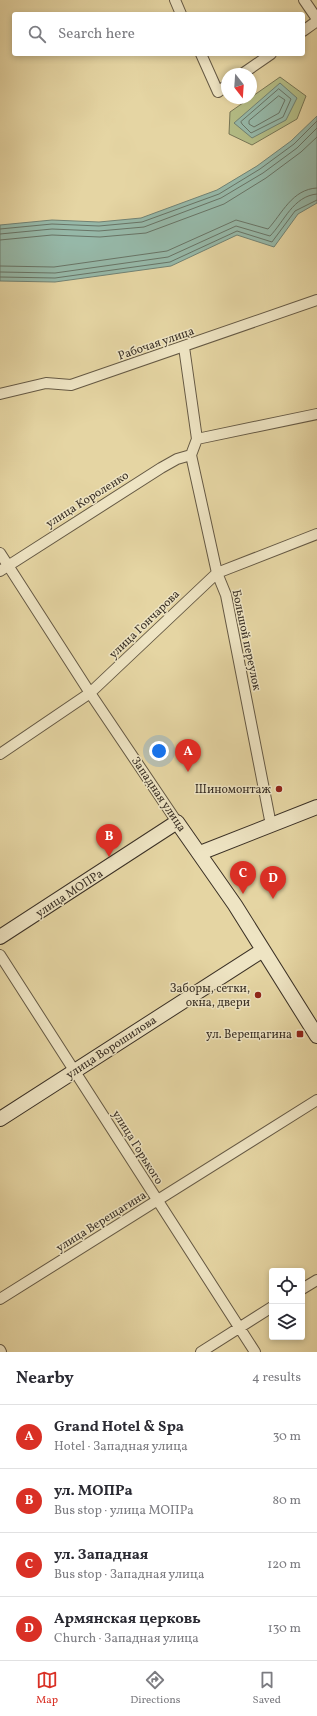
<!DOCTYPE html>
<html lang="en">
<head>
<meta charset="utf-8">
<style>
	body { margin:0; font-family:Vollkorn,serif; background:#f2f2f3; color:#2b2b33 }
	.controls { position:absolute; right:12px; bottom:12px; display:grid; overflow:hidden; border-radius:4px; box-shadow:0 2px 6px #0003 }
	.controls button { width:36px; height:36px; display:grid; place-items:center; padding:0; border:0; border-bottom:1px solid #e1e1e2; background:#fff; color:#2b2b33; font:20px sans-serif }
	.compass { position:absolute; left:221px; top:68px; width:36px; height:36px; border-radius:50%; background:#fff; box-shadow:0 2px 6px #0003; rotate:163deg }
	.you { position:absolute; left:159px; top:751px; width:14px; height:14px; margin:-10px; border:3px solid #fff; border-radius:50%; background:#1a73e8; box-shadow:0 0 0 6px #1a73e833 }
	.badge { display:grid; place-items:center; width:26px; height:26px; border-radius:50%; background:#d93025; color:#fff; font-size:13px; font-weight:700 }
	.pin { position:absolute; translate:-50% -33px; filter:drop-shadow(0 1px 2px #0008) }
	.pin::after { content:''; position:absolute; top:21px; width:14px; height:12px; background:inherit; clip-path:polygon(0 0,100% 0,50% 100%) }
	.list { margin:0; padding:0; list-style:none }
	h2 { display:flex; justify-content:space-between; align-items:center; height:52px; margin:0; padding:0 16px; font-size:17px }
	h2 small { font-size:13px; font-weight:400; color:#7c7c81 }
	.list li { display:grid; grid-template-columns:26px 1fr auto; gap:12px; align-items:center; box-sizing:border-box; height:64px; padding:0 16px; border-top:1px solid #e1e1e2 }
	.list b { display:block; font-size:15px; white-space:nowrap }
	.list p { margin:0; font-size:13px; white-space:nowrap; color:#7c7c81 }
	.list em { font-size:13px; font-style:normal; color:#7c7c81 }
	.icon { flex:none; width:22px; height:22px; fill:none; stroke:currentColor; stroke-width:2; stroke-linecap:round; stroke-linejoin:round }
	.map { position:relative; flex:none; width:317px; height:1352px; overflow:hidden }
	.search { position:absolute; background:#fff; box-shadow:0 2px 6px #0003; left:12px; right:12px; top:12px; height:44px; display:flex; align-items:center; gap:10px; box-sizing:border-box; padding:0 14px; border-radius:4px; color:#7c7c81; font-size:15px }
	.sheet { height:308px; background:#fff }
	nav { display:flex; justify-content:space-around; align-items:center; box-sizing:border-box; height:56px; border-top:1px solid #e1e1e2; background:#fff; font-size:11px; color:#7c7c81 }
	nav a { display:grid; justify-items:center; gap:2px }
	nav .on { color:#d93025 }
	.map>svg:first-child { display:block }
	.green { fill:#b4bd86; stroke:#777656 }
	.water { fill:#96b8a8; stroke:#718274 }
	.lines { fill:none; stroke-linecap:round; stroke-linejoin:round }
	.shore { stroke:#687466; stroke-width:1 }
	.street-casing { stroke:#655944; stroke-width:12 }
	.secondary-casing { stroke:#3a3025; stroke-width:16 }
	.street { stroke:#eee4c3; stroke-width:10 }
	.secondary { stroke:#eee4c3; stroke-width:14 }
	.poi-dot { fill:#8f2418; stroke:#eee4c3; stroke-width:1.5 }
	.labels { text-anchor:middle; stroke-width:3; stroke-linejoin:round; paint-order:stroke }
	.street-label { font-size:12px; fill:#3a3025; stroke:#eee4c3 }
	.poi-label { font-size:12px; fill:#3a3025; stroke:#eee4c3; text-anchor:end }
</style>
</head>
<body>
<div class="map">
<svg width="317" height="1352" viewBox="0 0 317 1352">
	<rect width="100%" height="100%" fill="#e5d5a3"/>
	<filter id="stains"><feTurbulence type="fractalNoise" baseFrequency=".005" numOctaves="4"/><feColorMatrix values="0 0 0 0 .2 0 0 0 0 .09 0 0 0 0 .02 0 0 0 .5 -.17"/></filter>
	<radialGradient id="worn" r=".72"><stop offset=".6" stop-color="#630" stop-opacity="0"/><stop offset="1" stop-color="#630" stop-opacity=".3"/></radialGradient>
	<!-- green -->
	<path class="green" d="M280,77L306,96L297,119L252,145L229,134L230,112Z"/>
	<!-- water -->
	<path class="water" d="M280,83L297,98L286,120L252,138L234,123Z
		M317,116V203L298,214L274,247L237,235L171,266L55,282L0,281V225L52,220L99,222L141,218L217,190L257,166L291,141Z"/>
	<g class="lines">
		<!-- shore -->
		<path class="shore" d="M279,89L291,99L283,117L251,133L242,124L241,122Z
			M279,96L285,100L279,113L254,127L249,124V121Z
			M0,229L52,224L99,226L142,222L219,194L260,169L294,144L317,121
			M0,234L52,229L99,231L144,227L221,198L263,173L297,148L317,128
			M0,240L52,235L100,237L146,233L224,204L266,178L301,152L317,137
			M0,266L54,267L167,251L236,220L268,229C282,214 292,189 317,188
			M0,272L55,273L168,257L236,226L270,236C284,222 293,196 317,194
			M0,277L55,278L170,262L237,231L272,242L295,211L317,200"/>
		<!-- street casing -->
		<g class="street-casing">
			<path id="street" d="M175,0L181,14
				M304,0L317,19
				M303,31L317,21
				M201,54L218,92L227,85
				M242,74L271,54
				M184,347L197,439L191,455L217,573L226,595L271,825
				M0,394L46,383L71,385L317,300
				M197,439L317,414
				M0,553L90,693L177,822
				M0,571L161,468L177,459L191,455
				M0,754L90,693L217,573L317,534
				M0,955L255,1352
				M302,1289L317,1280
				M0,1299L317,1100
				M0,1350L1,1352
				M201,1352L272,1307"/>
		</g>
		<!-- secondary casing -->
		<g class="secondary-casing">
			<path id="secondary" d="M200,853L317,807
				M0,937L177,822L235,905L317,1036
				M0,1119L263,950"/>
		</g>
		<!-- street -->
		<use href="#street" class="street"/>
		<!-- secondary -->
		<use href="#secondary" class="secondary"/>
	</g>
	<!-- markers -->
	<g class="poi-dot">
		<circle cx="279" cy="789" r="4"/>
		<circle cx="258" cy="995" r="4"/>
		<rect x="296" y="1030" width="8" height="8" rx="2"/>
	</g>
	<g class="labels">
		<!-- street labels -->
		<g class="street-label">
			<text transform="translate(156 343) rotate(-19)" y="4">Рабочая улица</text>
			<text transform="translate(87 499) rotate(-32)" y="4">улица Короленко</text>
			<text transform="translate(144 624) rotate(-44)" y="4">улица Гончарова</text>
			<text transform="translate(247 640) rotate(78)" y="4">Большой переулок</text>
			<text transform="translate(159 794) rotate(56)" y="4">Западная улица</text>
			<text transform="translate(69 893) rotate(-33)" y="4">улица МОПРа</text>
			<text transform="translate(111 1047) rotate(-33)" y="4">улица Ворошилова</text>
			<text transform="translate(138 1147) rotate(58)" y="4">улица Горького</text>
			<text transform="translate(101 1221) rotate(-32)" y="4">улица Верещагина</text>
		</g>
		<!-- poi labels -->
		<g class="poi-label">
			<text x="271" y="793">Шиномонтаж</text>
			<text x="250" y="992">Заборы, сетки,<tspan x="250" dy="14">окна, двери</tspan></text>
			<text x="292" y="1038">ул. Верещагина</text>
		</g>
	</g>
	<rect width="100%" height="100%" filter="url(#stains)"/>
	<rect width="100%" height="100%" fill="url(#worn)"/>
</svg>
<div class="controls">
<button><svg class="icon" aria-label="locate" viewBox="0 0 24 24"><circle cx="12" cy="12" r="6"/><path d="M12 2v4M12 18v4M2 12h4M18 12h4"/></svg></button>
<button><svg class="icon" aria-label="layers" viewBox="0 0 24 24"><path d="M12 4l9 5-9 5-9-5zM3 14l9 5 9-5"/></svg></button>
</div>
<svg class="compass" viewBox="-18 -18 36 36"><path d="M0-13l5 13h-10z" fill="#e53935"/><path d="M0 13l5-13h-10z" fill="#7c7c81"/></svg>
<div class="you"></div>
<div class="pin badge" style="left:188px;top:772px">A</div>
<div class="pin badge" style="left:109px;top:857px">B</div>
<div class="pin badge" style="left:243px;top:894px">C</div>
<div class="pin badge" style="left:273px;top:899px">D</div>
<div class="search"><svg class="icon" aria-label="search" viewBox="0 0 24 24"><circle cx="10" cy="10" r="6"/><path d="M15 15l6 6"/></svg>Search here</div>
</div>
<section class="sheet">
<h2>Nearby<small>4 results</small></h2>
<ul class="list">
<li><span class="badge">A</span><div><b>Grand Hotel &amp; Spa</b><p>Hotel · Западная улица</p></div><em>30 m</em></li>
<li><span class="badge">B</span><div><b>ул. МОПРа</b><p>Bus stop · улица МОПРа</p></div><em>80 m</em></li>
<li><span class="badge">C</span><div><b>ул. Западная</b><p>Bus stop · Западная улица</p></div><em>120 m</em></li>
<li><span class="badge">D</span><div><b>Армянская церковь</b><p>Church · Западная улица</p></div><em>130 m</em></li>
</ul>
</section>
<nav>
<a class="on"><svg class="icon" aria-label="map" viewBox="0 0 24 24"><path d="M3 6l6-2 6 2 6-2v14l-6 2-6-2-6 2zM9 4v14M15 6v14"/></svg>Map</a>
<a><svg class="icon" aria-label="directions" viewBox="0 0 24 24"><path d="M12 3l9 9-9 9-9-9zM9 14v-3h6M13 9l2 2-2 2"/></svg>Directions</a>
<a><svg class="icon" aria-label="saved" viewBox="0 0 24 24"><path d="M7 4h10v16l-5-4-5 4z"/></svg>Saved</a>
</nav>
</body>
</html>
